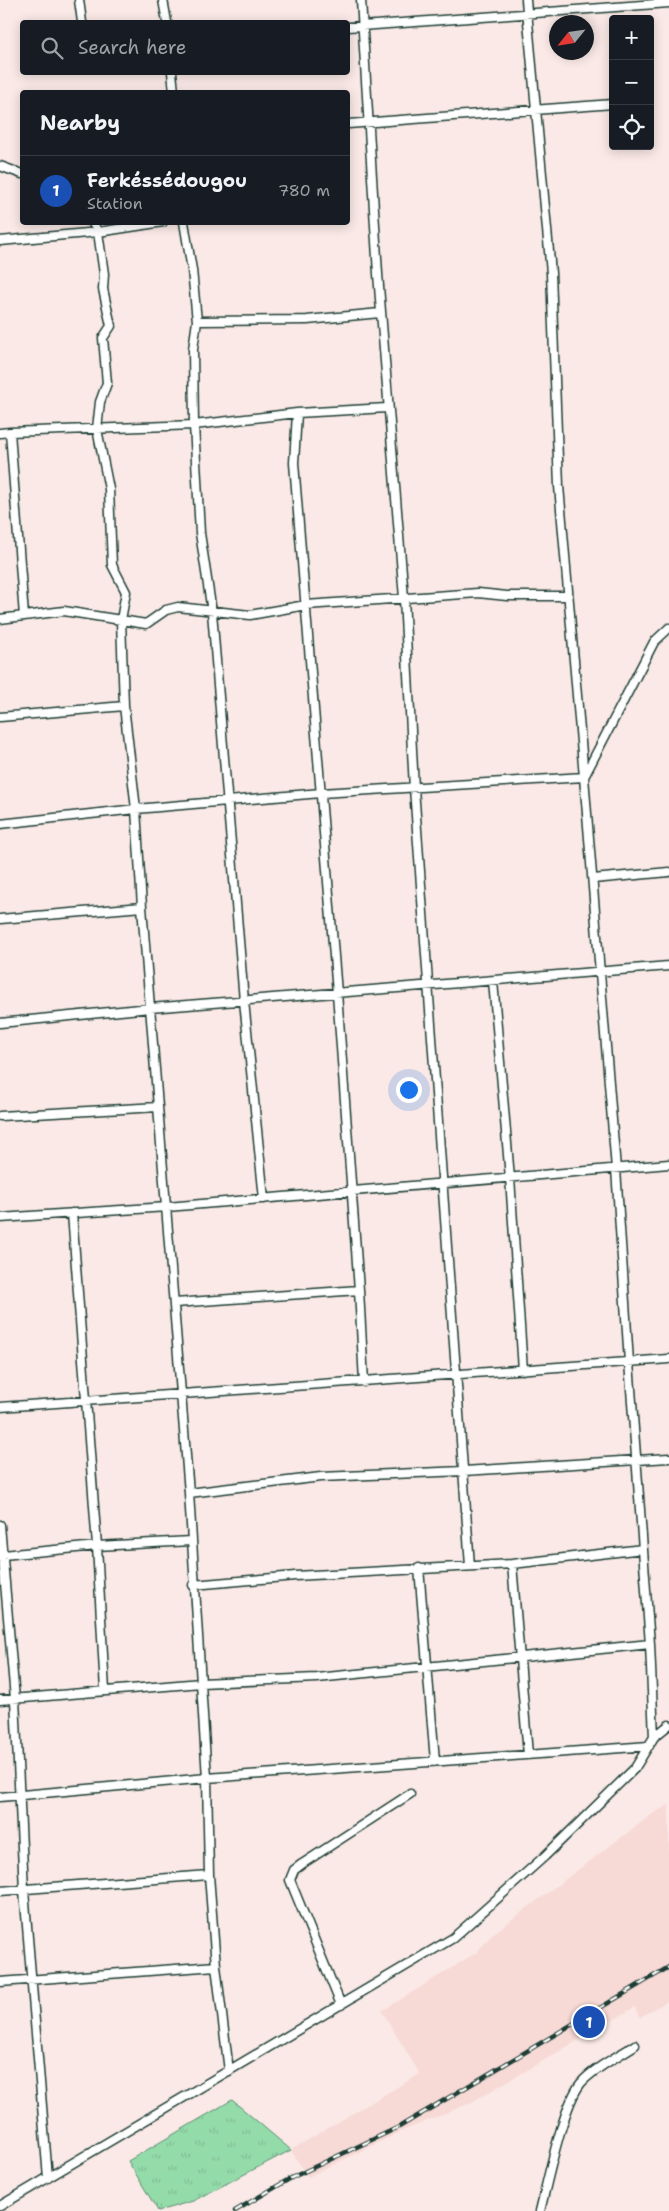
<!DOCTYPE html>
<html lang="en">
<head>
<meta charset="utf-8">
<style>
	body { margin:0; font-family:"Shantell Sans",sans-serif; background:#242831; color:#f1f3f6 }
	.controls { position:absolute; right:15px; top:15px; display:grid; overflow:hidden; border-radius:5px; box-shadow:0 2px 12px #0003 }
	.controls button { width:45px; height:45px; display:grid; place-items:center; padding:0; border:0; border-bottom:1px solid #363941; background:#171b24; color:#f1f3f6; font:25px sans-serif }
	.compass { position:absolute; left:549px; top:15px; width:45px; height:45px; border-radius:50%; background:#171b24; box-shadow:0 2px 12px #0003; rotate:240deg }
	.you { position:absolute; left:408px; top:1089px; width:18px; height:18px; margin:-12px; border:4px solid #fff; border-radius:50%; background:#1a73e8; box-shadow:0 0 0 8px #1a73e833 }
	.badge { display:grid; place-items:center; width:32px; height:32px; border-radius:50%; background:#b45309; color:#fff; font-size:16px; font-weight:700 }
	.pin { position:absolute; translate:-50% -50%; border:2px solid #fff; box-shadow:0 1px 5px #0006 }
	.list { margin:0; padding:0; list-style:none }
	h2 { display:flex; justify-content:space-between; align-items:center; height:65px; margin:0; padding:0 20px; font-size:21px }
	h2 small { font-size:16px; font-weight:400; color:#9ea1a6 }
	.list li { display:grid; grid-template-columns:32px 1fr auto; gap:15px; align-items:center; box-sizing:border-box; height:70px; padding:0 20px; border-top:1px solid #363941 }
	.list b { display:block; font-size:19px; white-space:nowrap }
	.list p { margin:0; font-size:16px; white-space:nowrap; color:#9ea1a6 }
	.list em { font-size:16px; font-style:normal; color:#9ea1a6 }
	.icon { flex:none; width:28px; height:28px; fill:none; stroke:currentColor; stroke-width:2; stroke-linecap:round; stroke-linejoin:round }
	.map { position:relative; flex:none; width:669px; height:2211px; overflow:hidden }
	.search { position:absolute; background:#171b24; box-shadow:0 2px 12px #0003; left:20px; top:20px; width:330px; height:55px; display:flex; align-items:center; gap:12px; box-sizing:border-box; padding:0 18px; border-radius:5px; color:#9ea1a6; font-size:19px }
	.panel { position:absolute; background:#171b24; box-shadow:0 2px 12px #0003; left:20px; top:90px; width:330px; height:135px; border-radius:5px }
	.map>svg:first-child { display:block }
	.built { fill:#f7d9d5 }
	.grass { fill:url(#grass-tufts); stroke:#5a8c6f }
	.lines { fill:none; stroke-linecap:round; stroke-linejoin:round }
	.minor-casing { stroke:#1f3d34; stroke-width:11 }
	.minor { stroke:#fff; stroke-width:8 }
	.rail-casing { stroke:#1f3d34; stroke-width:4.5 }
	.rail { stroke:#fff; stroke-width:2.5; stroke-dasharray:8; stroke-linecap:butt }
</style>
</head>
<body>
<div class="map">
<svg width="669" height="2211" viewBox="0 0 669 2211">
	<defs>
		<pattern id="grass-tufts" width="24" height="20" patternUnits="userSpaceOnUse" patternTransform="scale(1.25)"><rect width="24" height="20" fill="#94dbaa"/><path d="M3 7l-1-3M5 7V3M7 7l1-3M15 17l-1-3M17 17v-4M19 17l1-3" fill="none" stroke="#7fbd93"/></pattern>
	</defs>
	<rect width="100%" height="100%" fill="#fae9e6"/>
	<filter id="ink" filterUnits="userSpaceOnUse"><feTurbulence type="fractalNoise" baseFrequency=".02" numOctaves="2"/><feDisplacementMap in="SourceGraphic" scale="10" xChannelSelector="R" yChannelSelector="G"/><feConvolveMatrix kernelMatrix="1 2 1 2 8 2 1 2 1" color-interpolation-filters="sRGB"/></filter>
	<g filter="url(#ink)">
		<!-- built -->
		<path class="built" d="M669,1805V2000L640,2017L635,2007L470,2103L400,2132L308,2177L291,2150L420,2074L382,2011L476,1953L494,1933L654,1813Z"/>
		<!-- grass -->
		<path class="grass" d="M232,2100L291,2150L193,2201L158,2211L128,2161Z"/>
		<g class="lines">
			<!-- minor casing -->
			<g class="minor-casing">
				<path id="minor" d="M79,0L82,22
					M163,0L167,22
					M361,0L378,274L404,598L414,788L470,1566
					M348,27L669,3
					M172,72L174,92
					M348,124L613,104
					M0,166L22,174
					M163,222L98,232L104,274L103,289L111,326L103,338L107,383L100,402L97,429L109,489L112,565L126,592L121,620L124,706L136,809L142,907L189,1493L207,1778L209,1875L216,1966L229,2071
					M184,222L192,270L197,321L193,349L194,425L200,533L212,612L244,1001L264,1199
					M0,241L98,232L92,222
					M197,321L307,320L380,313
					M10,432L194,425L297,413
					M0,433L10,432L24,616
					M0,619L64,611L146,624L166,610L178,607L250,615L306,605L478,593L507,596H568
					M0,717L124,706
					M0,824L136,809L321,793L584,777L559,486L551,273L526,0
					M593,879L669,872
					M0,919L142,907
					M493,981L510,1178L523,1370
					M0,1023L150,1008L669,966
					M0,1116L158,1107
					M72,1213L97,1546L105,1691
					M0,1218L167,1207L669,1164
					M175,1303L359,1290
					M364,1382L359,1290L337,993L294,463L297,413L387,408
					M0,1407L669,1359
					M189,1493L321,1477L464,1471L669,1458
					M0,1525L15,1699L24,1890L48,2178
					M3,1555L97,1546L191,1541
					M512,1564L528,1755
					M419,1568L435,1761
					M193,1585L295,1576L512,1564L643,1549
					M0,1700L201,1683L317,1678L650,1644
					M654,1737L669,1725
					M0,1797L207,1778L649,1746
					M0,1891L209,1875
					M0,1982L216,1966
					M341,2005L290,1880L294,1870L302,1864L410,1794
					M0,2206L453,1938L545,1856L635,1768L654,1737L650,1644L629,1362L616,1169L584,777L654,642L669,628
					M540,2211C548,2180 563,2105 581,2083C594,2068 619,2056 635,2045"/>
			</g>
			<!-- minor -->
			<use href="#minor" class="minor"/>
			<!-- rail casing -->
			<g class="rail-casing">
				<path id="rail" d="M235,2211L291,2178L399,2127L669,1967"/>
			</g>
			<!-- rail -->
			<use href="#rail" class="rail"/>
		</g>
	</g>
</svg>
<div class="controls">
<button>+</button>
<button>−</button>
<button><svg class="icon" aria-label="locate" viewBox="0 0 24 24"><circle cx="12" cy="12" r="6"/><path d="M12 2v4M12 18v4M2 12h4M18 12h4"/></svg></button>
</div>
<svg class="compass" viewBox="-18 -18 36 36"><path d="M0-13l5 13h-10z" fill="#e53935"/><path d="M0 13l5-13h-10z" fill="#9ea1a6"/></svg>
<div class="you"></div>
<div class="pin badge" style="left:589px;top:2022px;background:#1a4fb4">1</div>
<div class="search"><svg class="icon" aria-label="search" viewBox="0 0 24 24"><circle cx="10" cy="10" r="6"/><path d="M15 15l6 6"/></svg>Search here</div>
<section class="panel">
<h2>Nearby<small></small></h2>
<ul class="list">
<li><span class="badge" style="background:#1a4fb4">1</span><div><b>Ferkéssédougou</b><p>Station</p></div><em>780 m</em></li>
</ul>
</section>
</div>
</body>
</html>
